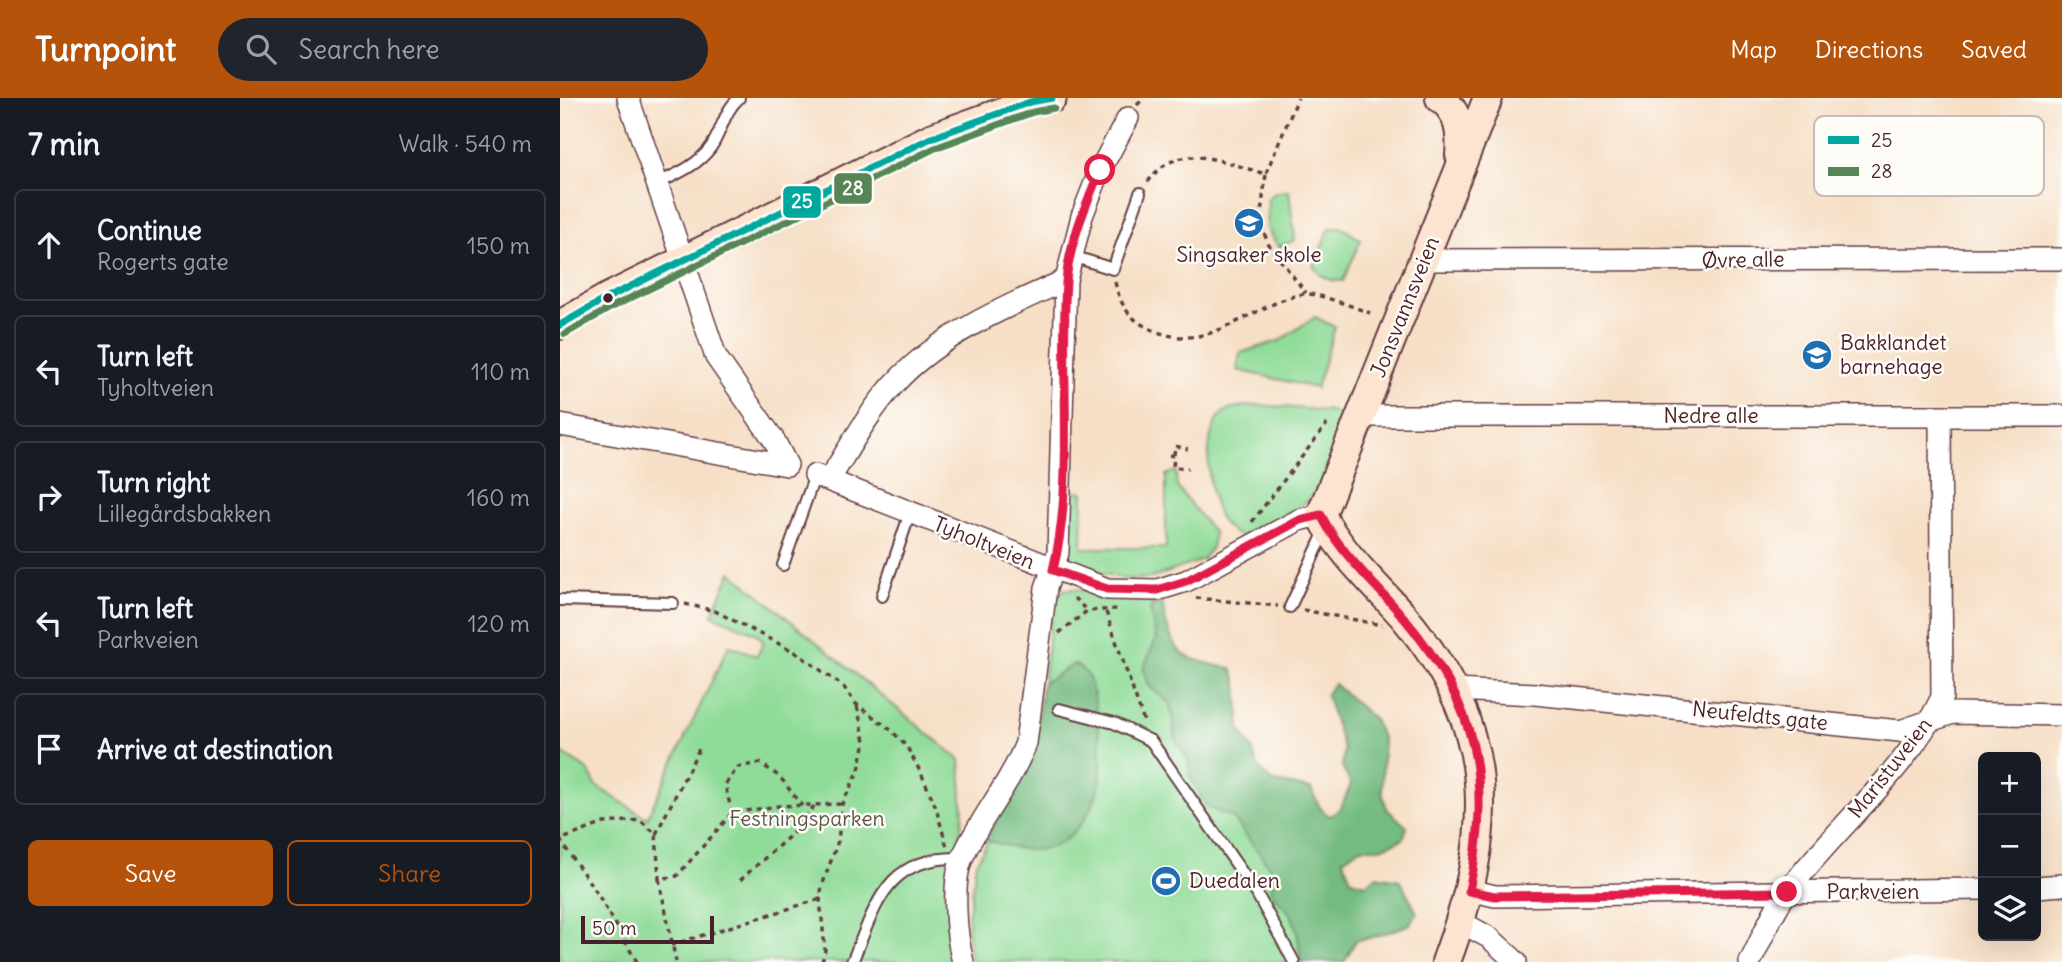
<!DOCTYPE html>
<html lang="en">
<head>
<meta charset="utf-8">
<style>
	body { margin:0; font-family:Delius,sans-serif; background:#20242c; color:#f1f3f6 }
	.controls { position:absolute; right:21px; bottom:21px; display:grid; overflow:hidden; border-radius:10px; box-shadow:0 7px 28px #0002 }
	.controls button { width:63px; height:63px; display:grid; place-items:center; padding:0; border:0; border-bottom:2px solid #363941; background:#171b24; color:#f1f3f6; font:35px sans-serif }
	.scale { position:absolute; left:21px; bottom:18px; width:133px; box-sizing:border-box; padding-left:7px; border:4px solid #4a1f2b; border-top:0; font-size:19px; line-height:24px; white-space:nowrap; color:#4a1f2b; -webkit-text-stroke:5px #fdfcf7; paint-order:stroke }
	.stop { position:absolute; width:21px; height:21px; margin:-16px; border:5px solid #e11d48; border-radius:50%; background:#fff }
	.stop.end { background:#e11d48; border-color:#fff; box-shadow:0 2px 7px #0008 }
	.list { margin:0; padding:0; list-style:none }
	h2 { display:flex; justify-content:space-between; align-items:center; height:91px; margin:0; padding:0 28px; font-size:30px }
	h2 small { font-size:23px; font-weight:400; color:#9ea1a6 }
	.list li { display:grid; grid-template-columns:46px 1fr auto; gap:21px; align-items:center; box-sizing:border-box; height:112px; margin:0 14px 14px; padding:0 14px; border:2px solid #363941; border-radius:10px }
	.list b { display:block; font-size:26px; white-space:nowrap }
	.list p { margin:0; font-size:23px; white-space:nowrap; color:#9ea1a6 }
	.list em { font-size:23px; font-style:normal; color:#9ea1a6 }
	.actions { display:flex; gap:14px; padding:21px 28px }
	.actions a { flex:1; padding:16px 0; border:2px solid #b45309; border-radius:10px; text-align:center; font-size:24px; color:#b45309 }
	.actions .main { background:#b45309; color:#fff }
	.icon { flex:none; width:38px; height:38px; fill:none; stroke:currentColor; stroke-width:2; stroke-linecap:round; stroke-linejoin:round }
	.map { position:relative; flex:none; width:1502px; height:864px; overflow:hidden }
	header { display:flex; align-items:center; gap:42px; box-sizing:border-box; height:98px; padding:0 35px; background:#b45309; color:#fff }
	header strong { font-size:33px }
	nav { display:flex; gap:38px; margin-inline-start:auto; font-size:24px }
	.search { width:490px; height:63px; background:#20242c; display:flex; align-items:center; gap:18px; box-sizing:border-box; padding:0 24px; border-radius:38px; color:#9ea1a6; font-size:26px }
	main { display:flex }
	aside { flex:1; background:#171b24 }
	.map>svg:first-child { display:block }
	.green { fill:#8fdb98; stroke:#6c7d62; stroke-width:2 }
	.forest { fill:#73bb80; stroke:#5e6d56; stroke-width:2 }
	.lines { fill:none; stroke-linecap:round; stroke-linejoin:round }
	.lane-casing { stroke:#643c42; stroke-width:14 }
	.street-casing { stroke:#643c42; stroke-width:24 }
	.secondary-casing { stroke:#643c42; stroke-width:32 }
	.path { stroke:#643c42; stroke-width:3.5; stroke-dasharray:5 5; stroke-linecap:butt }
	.lane { stroke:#fff; stroke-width:10 }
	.street { stroke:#fff; stroke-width:21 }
	.secondary { stroke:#fde4d1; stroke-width:28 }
	.bus-1-casing { stroke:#fdfcf7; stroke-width:12 }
	.bus-2-casing { stroke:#fdfcf7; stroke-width:12 }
	.bus-1 { stroke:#00a79d; stroke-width:7 }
	.bus-2 { stroke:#578556; stroke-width:7 }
	.route { stroke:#e11d48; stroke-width:9 }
	.bus-dot { fill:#4a1f2b; stroke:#fdfcf7; stroke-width:2.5 }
	.labels { text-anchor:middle; stroke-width:5; stroke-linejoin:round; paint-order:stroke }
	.poi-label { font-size:21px; fill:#4a1f2b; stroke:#fdfcf7; text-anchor:start }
	.street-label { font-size:21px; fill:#4a1f2b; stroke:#fdfcf7 }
	.park-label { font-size:21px; fill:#5f574c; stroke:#fdfcf7 }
	.key { fill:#fdfcf7; stroke:#c7baba; stroke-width:2 }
	.key-label { font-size:19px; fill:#4a1f2b }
	.line-badge { stroke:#fdfcf7; stroke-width:2.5 }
	.badge-label { font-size:19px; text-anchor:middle; font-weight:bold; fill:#fff }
</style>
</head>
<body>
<header>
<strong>Turnpoint</strong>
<div class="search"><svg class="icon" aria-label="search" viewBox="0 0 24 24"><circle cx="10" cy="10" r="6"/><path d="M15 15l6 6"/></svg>Search here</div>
<nav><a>Map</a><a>Directions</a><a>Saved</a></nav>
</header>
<main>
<aside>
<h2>7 min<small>Walk · 540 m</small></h2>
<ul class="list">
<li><svg class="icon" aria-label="ahead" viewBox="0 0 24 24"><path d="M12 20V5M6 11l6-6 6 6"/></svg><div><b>Continue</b><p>Rogerts gate</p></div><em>150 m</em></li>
<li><svg class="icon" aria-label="left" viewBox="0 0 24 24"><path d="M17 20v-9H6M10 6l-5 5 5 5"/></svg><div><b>Turn left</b><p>Tyholtveien</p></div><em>110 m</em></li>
<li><svg class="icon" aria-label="right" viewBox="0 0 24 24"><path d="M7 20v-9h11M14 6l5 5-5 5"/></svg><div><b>Turn right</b><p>Lillegårdsbakken</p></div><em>160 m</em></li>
<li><svg class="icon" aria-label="left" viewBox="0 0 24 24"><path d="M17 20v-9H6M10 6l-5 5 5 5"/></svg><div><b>Turn left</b><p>Parkveien</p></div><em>120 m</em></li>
<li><svg class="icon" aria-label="arrive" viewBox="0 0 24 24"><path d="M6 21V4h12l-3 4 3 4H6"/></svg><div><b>Arrive at destination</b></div></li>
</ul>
<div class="actions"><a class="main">Save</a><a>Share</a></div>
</aside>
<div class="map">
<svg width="1502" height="864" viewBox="0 0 1502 864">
	<rect width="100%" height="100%" fill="#fdfcf7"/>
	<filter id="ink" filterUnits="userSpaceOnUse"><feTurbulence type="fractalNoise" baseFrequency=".0143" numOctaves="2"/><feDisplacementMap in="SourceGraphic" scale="14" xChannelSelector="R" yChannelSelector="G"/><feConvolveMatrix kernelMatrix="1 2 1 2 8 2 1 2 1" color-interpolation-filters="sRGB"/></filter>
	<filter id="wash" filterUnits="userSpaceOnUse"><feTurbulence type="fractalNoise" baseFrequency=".00686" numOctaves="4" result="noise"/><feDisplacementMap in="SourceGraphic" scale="28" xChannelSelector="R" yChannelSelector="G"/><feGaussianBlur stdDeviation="1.57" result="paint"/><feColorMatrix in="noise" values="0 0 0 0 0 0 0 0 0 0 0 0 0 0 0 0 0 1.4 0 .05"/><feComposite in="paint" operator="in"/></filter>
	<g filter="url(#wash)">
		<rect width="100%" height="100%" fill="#f6dfc6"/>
		<!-- green -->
		<path class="green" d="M729,93L735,142L719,149L707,131L708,100L717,94Z
			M781,129L801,142L783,183C769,183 761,180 753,168L770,130Z
			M755,219L775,229L756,290L677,272L680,255L719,243Z
			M700,307L770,313L789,319C777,348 766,391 739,409C721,421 699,430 680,439C675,435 667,431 663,425C648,404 640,334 663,315C672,308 689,308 700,307Z
			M616,373L617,389L654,435L652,449L642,462L592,480L566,481L506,467L512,393L523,394L522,450H606V377Z
			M171,474L400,662L403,718L396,760L398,864H0V654L28,672L36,688L87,720L169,547L197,558L204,544L195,535L152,517Z
			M512,491L588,500L767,864H411L407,829L416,765L466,674L477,634L493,504L503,492Z"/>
		<!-- forest -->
		<path class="forest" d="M595,504L603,507C604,521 611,546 622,555C630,562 659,569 671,570L677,583L680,632L692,651L698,669L711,683L751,691L760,710L770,719L781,710L791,686L782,669L784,652L766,596L774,586L814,621L823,642L822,694L827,711L847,729L843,741L821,750H800L783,761L791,782L806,786L816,778L840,782L857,815L850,826C835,832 812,841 796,842L784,864H741C739,849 738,826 729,814C715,795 707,803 714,775L673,720L647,709L630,679L629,664L616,642L610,606L589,588L583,571L596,541L590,512Z
			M514,566C518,569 524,572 527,576C536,592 544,665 540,684C535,709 516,742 489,750C469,756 445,747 425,742L466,674L477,634L482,586Z"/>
	</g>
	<g filter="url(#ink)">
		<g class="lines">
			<!-- lane casing -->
			<g class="lane-casing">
				<path id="lane" d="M96,86C117,76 137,68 151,49C162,33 164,13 179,0
					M512,158L553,171L580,95
					M223,467L255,377
					M322,498L350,415
					M0,502L113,505
					M730,509L766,431
					M499,611L554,625L591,643L697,796L734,864
					M292,864C317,805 326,758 401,760"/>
			</g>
			<!-- street casing -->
			<g class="street-casing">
				<path id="street" d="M68,0L156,259L214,342L227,367
					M865,162L1502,161
					M800,318H1502
					M0,327L227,367
					M255,377L547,491L597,492L626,483L739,422L761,417
					M269,382C290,349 309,313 336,284C379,237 449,207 506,182
					M895,592L975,596L1340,633L1393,615L1502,617
					M1476,789L1502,787
					M909,792L935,798L1423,791
					M901,824L930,840L956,864
					M403,864C396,838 391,783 403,758C421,719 450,686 466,645L486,490L498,455L506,182L522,118L540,72L568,20
					M1190,864C1202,841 1212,813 1228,793C1277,727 1347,674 1382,599L1380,320"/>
			</g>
			<!-- secondary casing -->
			<g class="secondary-casing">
				<path id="secondary" d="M880,0C899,13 902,36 900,57
					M0,227L45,201L371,40L470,4L492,0
					M886,864C935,731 939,634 845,520C816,487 781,456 761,417L928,0"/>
			</g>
			<!-- path -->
			<path class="path" d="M577,7L584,0
				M706,75L738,0
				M588,84C618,40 664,65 706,76L700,123L708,146L746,195
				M555,184C559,203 567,218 583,227C646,263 685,208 743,196C756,194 796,210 810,215
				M609,357L614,358L613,369L628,371
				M614,357L615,348L628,351
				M692,424L767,326
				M514,500L527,513
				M636,500L718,508
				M125,506L155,513L235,554L283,588L296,606L331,632L347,649L361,675L375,707L387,749
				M743,512L822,527
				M546,514L584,624
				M499,535L527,513L557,511
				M172,715L165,687L178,669L200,665L220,679L242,708
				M96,736L140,649
				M99,781L116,864
				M180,782L232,736L254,708
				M111,847L260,801
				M77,864L37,795L0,742L44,725L80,722L96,736L99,781L117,778L172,715L218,708L282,706
				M262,864L265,852L260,801L262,788L278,743L282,706L299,672L305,643L297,608"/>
			<!-- lane -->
			<use href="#lane" class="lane"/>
			<!-- street -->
			<use href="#street" class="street"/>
			<!-- secondary -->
			<use href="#secondary" class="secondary"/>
			<!-- bus-1 casing -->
			<g class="bus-1-casing">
				<path id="bus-1" d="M0,227L45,201L371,40L470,4L492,0"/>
			</g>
			<!-- bus-2 casing -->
			<g class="bus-2-casing">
				<path id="bus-2" d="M5,236L50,210L375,50L473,14L494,10"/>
			</g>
			<!-- bus-1 -->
			<use href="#bus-1" class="bus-1"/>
			<!-- bus-2 -->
			<use href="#bus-2" class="bus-2"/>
		</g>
	</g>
	<g class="lines" filter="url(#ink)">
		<!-- route -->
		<path class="route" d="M540,72C526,107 509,146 506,184C500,275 515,385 493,472L547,491L597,492L626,483L740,422L761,417C781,457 816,486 844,520C918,608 932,681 909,793L935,798L1227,794"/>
	</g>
	<!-- icons -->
	<defs>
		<g id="school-disc" transform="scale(1.575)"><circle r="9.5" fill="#1f6fb2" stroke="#fdfcf7"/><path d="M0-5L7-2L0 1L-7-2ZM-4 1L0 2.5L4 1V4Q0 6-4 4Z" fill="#fff"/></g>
		<g id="stadium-disc" transform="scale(1.575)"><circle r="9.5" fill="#1f6fb2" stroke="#fdfcf7"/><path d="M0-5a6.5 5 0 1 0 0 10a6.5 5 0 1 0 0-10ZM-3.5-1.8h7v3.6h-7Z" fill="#fff"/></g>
	</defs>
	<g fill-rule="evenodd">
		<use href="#school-disc" x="689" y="125"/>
		<use href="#school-disc" x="1257" y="257"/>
		<use href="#stadium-disc" x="606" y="783"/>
	</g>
	<!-- markers -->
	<circle class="bus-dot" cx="48" cy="200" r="6"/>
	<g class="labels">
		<!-- poi labels -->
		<g class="poi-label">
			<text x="689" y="164" text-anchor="middle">Singsaker skole</text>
			<text x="1280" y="252">Bakklandet<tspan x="1280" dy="24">barnehage</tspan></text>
			<text x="629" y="790">Duedalen</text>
		</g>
		<!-- street labels -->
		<g class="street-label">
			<text transform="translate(1183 162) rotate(-1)" y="7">Øvre alle</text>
			<text transform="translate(845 209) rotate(-68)" y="7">Jonsvannsveien</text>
			<text x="1151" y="325">Nedre alle</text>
			<text transform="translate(424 445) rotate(22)" y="7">Tyholtveien</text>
			<text transform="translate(1200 618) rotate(6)" y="7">Neufeldts gate</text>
			<text transform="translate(1330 670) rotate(-52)" y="7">Maristuveien</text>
			<text x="1313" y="801">Parkveien</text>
		</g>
		<!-- park labels -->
		<g class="park-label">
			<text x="247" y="728">Festningsparken</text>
		</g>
	</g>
	<!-- legend -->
	<rect x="1254" y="18" width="230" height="80" rx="10" class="key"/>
	<rect x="1268" y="38" width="31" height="8" fill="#00a79d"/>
	<rect x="1268" y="69" width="31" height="9" fill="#578556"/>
	<g class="key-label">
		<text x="1311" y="49">25</text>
		<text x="1311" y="80">28</text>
	</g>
	<g class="line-badge">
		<rect x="273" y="74" width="40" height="33" rx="7" fill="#578556"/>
		<rect x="222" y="87" width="40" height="34" rx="7" fill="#00a79d"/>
	</g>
	<g class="badge-label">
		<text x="293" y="97">28</text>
		<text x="242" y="110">25</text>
	</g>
</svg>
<div class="controls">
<button>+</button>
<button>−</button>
<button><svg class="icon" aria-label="layers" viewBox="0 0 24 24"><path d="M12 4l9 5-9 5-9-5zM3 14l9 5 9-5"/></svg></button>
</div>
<div class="scale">50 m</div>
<div class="stop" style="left:540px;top:72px"></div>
<div class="stop end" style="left:1227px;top:794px"></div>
</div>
</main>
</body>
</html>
